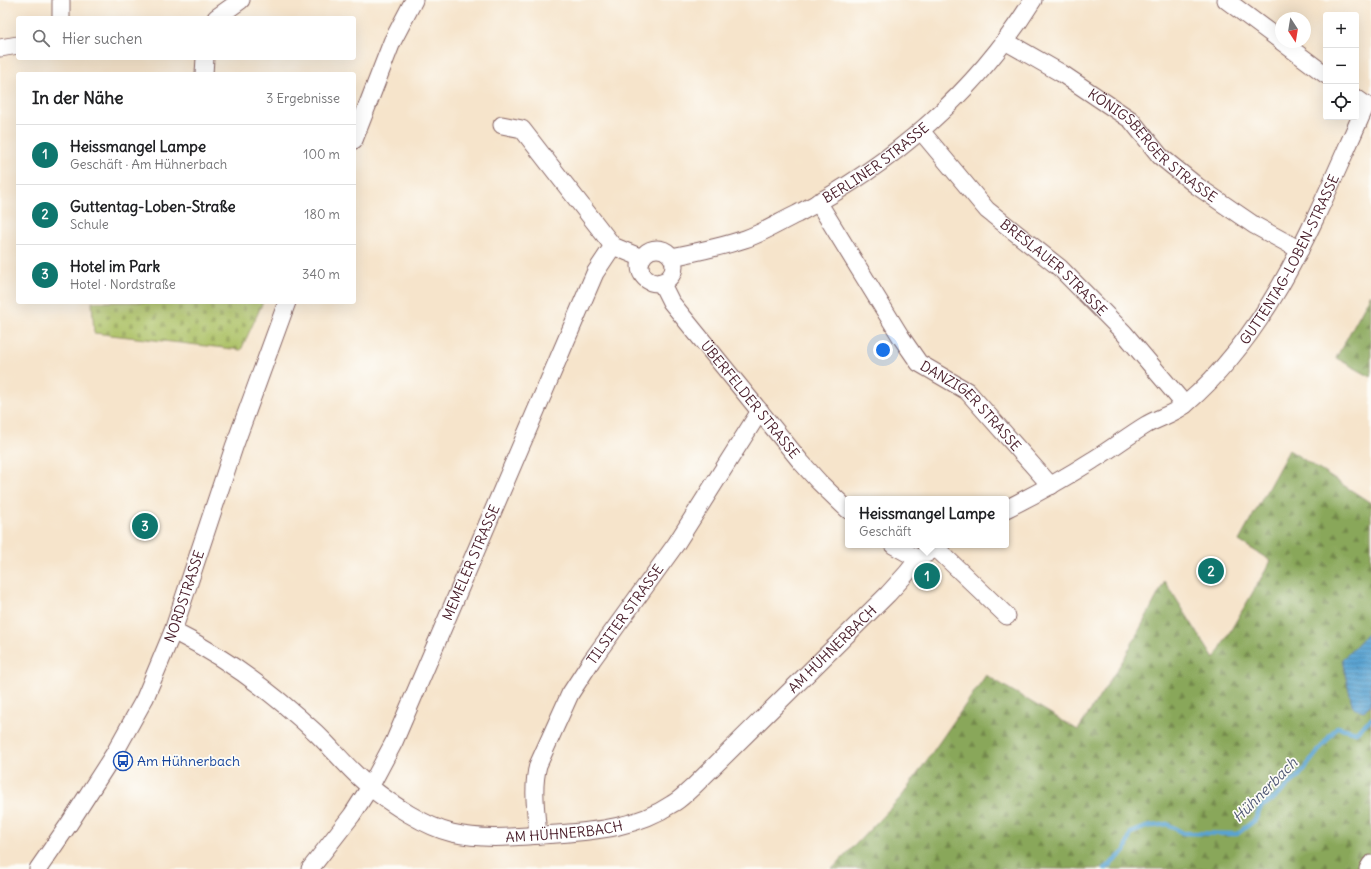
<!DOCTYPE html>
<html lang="de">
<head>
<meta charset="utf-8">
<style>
	body { margin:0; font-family:Delius,sans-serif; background:#f2f2f2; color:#202124 }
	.controls { position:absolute; right:12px; top:12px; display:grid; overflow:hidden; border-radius:4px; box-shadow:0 4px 16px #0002 }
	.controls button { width:36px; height:36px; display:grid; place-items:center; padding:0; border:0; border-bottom:1px solid #e0e0e0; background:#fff; color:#202124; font:20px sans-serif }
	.compass { position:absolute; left:1275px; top:12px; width:36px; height:36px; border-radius:50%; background:#fff; box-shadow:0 4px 16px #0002; rotate:168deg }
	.you { position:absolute; left:883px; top:350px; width:14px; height:14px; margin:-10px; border:3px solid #fff; border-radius:50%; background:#1a73e8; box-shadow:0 0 0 6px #1a73e833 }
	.badge { display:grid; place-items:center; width:26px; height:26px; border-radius:50%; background:#0f766e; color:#fff; font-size:13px; font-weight:700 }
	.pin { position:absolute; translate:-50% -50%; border:2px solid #fff; box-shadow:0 1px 4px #0006 }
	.popup { position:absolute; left:845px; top:496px; width:164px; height:52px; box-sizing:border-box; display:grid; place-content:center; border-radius:4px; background:#fff; filter:drop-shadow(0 1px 3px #0005); font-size:13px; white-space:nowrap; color:#757577 }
	.popup b { font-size:15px; color:#202124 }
	.popup::after { content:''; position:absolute; left:50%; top:100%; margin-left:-8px; border:8px solid transparent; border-top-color:#fff }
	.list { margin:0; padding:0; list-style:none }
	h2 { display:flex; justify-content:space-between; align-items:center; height:52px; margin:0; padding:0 16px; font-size:17px }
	h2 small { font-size:13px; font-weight:400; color:#757577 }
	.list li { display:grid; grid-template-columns:26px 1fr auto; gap:12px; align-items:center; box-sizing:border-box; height:60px; padding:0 16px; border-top:1px solid #e0e0e0 }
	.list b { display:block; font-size:15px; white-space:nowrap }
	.list p { margin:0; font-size:13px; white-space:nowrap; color:#757577 }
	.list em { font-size:13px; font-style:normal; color:#757577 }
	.icon { flex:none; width:22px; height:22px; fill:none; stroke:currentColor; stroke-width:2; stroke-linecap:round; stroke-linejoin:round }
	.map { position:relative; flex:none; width:1371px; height:869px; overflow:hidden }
	.search { position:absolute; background:#fff; box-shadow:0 4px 16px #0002; left:16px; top:16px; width:340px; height:44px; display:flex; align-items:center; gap:10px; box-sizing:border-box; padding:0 14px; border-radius:4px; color:#757577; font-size:15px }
	.panel { position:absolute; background:#fff; box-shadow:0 4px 16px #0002; left:16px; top:72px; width:340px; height:232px; border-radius:4px }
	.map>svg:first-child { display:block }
	.forest { fill:url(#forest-firs); stroke:#6a6342 }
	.cemetery { fill:url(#cemetery-stones); stroke:#7b7048 }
	.water { fill:url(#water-rules); stroke:#52617e }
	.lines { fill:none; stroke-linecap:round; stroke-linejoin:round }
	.stream { stroke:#59a3d1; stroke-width:4.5 }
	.minor-casing { stroke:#866463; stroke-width:19 }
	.minor { stroke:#fff; stroke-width:17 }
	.labels { text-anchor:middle; stroke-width:3.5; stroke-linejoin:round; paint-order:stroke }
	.street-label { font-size:14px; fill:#4a1f2b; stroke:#fdfcf7 }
	.transit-label { font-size:14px; fill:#164399; stroke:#fdfcf7; text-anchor:start }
	.water-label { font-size:15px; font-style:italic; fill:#515a76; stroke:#fdfcf7 }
</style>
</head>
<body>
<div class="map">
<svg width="1371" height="869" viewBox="0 0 1371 869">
	<defs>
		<pattern id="forest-firs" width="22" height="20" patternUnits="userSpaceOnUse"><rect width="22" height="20" fill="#89a75a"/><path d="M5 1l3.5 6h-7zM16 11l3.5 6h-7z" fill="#72874b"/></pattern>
		<pattern id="cemetery-stones" width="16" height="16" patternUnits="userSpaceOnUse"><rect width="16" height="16" fill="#acc165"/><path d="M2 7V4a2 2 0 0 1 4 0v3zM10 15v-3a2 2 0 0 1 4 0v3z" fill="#96a558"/></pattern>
		<pattern id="water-rules" width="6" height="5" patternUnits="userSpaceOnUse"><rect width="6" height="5" fill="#59a3d1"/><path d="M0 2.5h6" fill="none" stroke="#4c84aa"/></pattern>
	</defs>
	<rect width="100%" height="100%" fill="#fdfcf7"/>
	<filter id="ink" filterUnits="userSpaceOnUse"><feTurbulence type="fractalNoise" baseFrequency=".025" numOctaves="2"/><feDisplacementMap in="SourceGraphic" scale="8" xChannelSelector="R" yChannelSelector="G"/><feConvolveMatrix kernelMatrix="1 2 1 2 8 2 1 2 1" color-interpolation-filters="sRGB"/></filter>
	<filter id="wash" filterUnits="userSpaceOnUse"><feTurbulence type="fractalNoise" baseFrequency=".012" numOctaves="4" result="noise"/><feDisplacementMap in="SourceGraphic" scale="16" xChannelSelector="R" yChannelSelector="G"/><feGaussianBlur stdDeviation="0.9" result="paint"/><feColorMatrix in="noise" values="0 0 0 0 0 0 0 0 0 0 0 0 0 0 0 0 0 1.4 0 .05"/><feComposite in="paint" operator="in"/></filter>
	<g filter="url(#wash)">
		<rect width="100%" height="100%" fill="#f6e4cb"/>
		<!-- forest -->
		<path class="forest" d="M1371,294V377L1336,358Z
			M1289,450L1371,503V869H832L902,796L986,675L1078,730L1125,657L1165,581L1214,659L1271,561L1239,541Z"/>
		<!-- cemetery -->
		<path class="cemetery" d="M92,302H263L241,350L94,333Z"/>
		<!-- water -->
		<path class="water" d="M1371,630V704L1364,711L1355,709L1352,704L1342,660Z"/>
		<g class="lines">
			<!-- stream -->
			<path class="stream" d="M1105,869L1125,851L1131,833L1146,827L1167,824L1183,833L1237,834L1255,820L1261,807L1272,800L1298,777L1337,727L1356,732L1371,719"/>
		</g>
	</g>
	<g filter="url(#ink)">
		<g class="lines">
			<!-- minor casing -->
			<g class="minor-casing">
				<g id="minor">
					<path d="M1226,0L1281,41"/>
					<path d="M61,18V0"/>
					<path d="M216,18L241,0"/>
					<path id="s1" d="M1005,41L1061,73L1131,120L1160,156L1197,186L1254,225L1300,250"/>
					<path d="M1282,42L1326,75"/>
					<path d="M0,48L18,45"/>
					<path d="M204,74L205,58"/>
					<path d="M502,125L522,129L613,246L642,258"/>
					<path id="s2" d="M921,131L987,210L1060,268L1124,333L1185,405"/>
					<path d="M354,140L392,42L414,0"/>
					<path id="s3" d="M818,202L901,337L919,363L967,391L1051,486"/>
					<circle cx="657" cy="266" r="17"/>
					<path id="s4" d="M672,257C696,252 721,247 745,239C763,233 780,222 797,214C893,164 976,92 1033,0"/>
					<path id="s5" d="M661,282L671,302L801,462L819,482L848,510"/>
					<path id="s6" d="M1006,509C1036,494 1065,478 1093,460C1111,449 1128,436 1146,425C1158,418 1176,413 1186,404C1276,326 1318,211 1366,105L1356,98"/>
					<path d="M893,545L918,559"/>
					<path d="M936,548L1007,616"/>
					<path id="s7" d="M173,631C225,657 272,692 315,732C334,750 350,771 370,787C391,804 426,827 452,833C486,841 522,836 557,834C597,831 638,827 672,804C680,800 686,793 693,787L888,594L907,573L918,559L940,545"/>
					<path id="s8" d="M538,835C536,811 532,788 538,765L570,694L592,660L676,544L760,411"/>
					<path id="s9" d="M38,869L69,824L114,754L145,698L173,631L234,447L287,302"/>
					<path id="s10" d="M310,869L352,815L370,787L394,742L595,273L613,246"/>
					<path d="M1368,869L1371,864"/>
				</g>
			</g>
			<!-- minor -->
			<use href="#minor" class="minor"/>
		</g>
	</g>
	<!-- icons -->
	<defs>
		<g id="bus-ring" transform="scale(1)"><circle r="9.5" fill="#fdfcf7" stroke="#1a4fb4" stroke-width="1.5"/><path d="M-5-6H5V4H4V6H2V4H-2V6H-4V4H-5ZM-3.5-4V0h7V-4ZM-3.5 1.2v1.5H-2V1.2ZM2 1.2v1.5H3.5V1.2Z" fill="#1a4fb4"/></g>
	</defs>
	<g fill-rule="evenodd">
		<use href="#bus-ring" x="123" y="761"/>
	</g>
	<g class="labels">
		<!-- street labels -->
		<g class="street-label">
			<text dy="5" stroke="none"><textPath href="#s1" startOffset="182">KÖNIGSBERGER STRASSE</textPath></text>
			<text dy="5" stroke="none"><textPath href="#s4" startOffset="227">BERLINER STRASSE</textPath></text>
			<text dy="5" stroke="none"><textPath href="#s6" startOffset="388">GUTTENTAG-LOBEN-STRASSE</textPath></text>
			<text dy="5" stroke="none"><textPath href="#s2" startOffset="191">BRESLAUER STRASSE</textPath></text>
			<text dy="5" stroke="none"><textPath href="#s5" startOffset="148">ÜBERFELDER STRASSE</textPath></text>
			<text dy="5" stroke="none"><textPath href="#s3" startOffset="258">DANZIGER STRASSE</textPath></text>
			<text dy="5" stroke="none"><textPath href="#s10" startOffset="348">MEMELER STRASSE</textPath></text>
			<text dy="5" stroke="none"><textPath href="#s9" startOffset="311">NORDSTRASSE</textPath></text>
			<text dy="5" stroke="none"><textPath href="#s8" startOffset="245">TILSITER STRASSE</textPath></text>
			<text dy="5" stroke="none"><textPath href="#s7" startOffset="796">AM HÜHNERBACH</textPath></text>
			<text dy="5" stroke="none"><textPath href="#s7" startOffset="460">AM HÜHNERBACH</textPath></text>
		</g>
		<!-- transit labels -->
		<g class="transit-label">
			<text x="137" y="766">Am Hühnerbach</text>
		</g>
		<!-- water labels -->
		<g class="water-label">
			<text transform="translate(1265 790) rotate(-45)" y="5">Hühnerbach</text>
		</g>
	</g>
</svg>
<div class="controls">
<button>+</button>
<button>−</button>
<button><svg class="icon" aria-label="locate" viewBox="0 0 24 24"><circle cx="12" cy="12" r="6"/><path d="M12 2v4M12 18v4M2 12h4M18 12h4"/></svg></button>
</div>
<svg class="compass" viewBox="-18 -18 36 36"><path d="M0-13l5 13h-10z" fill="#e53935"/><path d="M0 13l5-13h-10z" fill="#757577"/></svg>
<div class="you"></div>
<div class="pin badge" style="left:927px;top:576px">1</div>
<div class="popup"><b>Heissmangel Lampe</b>Geschäft</div>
<div class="pin badge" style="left:1211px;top:571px">2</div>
<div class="pin badge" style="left:145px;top:526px">3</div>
<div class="search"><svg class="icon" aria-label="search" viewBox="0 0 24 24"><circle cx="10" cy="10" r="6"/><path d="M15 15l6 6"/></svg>Hier suchen</div>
<section class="panel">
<h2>In der Nähe<small>3 Ergebnisse</small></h2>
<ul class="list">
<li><span class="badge">1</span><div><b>Heissmangel Lampe</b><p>Geschäft · Am Hühnerbach</p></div><em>100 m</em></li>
<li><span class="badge">2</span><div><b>Guttentag-Loben-Straße</b><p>Schule</p></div><em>180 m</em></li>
<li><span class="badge">3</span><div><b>Hotel im Park</b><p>Hotel · Nordstraße</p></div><em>340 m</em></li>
</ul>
</section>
</div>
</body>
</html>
